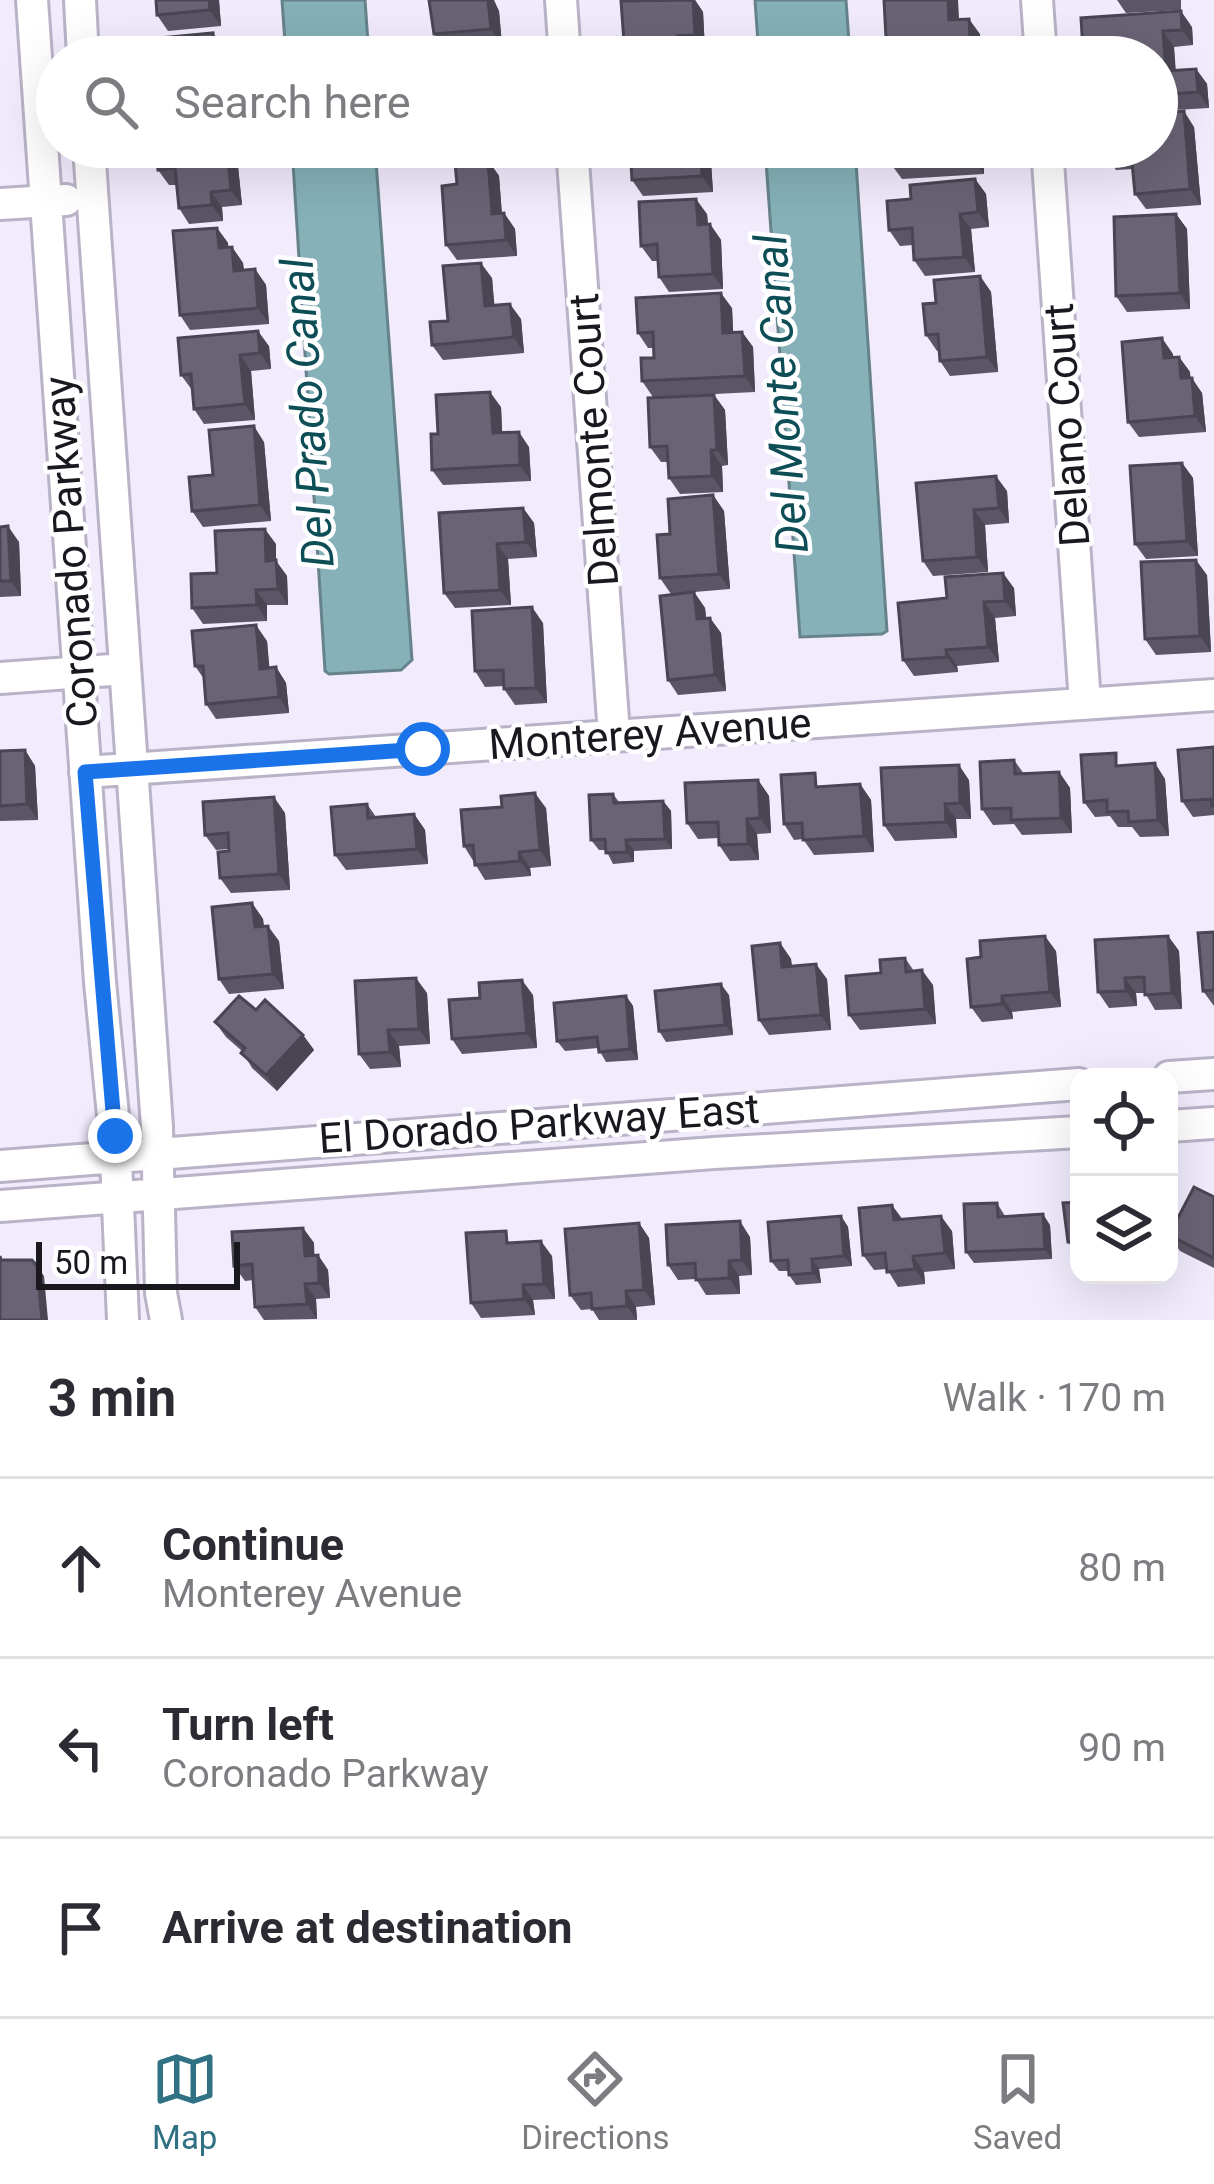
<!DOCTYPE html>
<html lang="en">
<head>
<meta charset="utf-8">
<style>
	body { margin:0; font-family:Roboto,sans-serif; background:#f2f2f3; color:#2b2b33 }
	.controls { position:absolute; right:36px; bottom:36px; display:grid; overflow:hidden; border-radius:24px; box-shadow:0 12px 48px #0002 }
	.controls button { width:108px; height:108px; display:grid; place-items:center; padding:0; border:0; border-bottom:3px solid #e1e1e2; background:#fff; color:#2b2b33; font:60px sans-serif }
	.scale { position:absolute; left:36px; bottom:30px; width:204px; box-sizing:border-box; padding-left:12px; border:6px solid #1a181f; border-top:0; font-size:33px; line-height:42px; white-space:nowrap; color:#1a181f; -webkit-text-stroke:9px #fff; paint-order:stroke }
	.stop { position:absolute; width:36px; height:36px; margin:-27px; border:9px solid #1a73e8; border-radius:50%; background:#fff }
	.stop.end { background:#1a73e8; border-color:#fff; box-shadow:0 3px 12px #0008 }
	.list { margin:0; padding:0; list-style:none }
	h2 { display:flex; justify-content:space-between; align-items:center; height:156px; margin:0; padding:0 48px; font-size:51px }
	h2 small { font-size:39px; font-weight:400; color:#7c7c81 }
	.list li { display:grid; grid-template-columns:78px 1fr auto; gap:36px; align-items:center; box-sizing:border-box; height:180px; padding:0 48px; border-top:3px solid #e1e1e2 }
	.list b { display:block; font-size:45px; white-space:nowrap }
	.list p { margin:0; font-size:39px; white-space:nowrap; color:#7c7c81 }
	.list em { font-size:39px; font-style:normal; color:#7c7c81 }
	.icon { flex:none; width:66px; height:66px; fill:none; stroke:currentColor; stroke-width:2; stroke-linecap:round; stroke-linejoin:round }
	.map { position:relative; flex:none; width:1214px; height:1320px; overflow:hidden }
	.search { position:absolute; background:#fff; box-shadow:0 12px 48px #0002; left:36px; right:36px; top:36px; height:132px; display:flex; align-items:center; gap:30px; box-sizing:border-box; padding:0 42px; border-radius:66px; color:#7c7c81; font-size:45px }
	.sheet { height:696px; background:#fff }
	nav { display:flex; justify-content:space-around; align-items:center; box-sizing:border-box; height:168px; border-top:3px solid #e1e1e2; background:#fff; font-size:33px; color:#7c7c81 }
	nav a { display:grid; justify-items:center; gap:6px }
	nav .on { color:#307184 }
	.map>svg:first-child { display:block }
	.water { fill:#86b1b9; stroke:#66838b; stroke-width:3 }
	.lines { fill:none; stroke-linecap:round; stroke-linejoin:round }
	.minor-casing { stroke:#bab2c6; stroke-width:36 }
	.minor { stroke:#fff; stroke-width:30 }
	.wall { fill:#5b5565 }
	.shaded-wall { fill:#4a4552 }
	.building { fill:#6a6375; stroke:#4a4552; stroke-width:3 }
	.route { stroke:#1a73e8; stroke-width:15 }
	.labels { text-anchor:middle; stroke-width:9; stroke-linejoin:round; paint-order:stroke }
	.street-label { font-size:42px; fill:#1a181f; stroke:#fff }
	.water-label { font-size:45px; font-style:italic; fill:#0d4d56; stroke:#fff }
</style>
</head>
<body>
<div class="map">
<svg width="1214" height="1320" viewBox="0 0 1214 1320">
	<rect width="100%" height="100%" fill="#f1ebfc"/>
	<!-- water -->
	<path class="water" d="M282,0H365L369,57H286Z
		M755,0H846L850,57H759Z
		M292,147H375L412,660L401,670L329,674L325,671Z
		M765,147H855L887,631L882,634L800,637Z"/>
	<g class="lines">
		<!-- minor casing -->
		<g class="minor-casing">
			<path id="minor" d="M32,0L100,982L115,1136L123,1320
				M80,0L83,57
				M561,0L565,57
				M1037,0L1041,57
				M89,147L157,1127L161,1293L166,1320
				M572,147L614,734
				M1047,147L1085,703
				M0,204L66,200
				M0,678L125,669
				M85,772L1214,695
				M1169,1077L1214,1074
				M1169,1126L1214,1123
				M0,1166L1079,1084
				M0,1206L714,1153L1079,1132"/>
		</g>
		<!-- minor -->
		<use href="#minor" class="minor"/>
	</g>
	<!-- wall -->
	<path class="wall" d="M156,0H219L221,26L168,31L157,15Z
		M695,0L703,12L705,50L688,52V57H632L624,42L621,1Z
		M1117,0H1181V10L1126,13Z
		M495,5L499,11L502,45L445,50L434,34Z
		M1081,18L1192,27L1193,45L1174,47L1175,70L1196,69L1207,84L1209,108L1157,111V57H1087L1083,51Z
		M1194,127L1201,205L1146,209L1135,194L1133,169L1116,170L1106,155Z
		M236,147L242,205L222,207L223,221L189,224L179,208L176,185H169L158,170Z
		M434,147H489L490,160L445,163Z
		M630,147H710L713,192L643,196L632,180Z
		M983,147L984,174L902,179L891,164Z
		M488,160L499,176L502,214L504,213L515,229L517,256L457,260L446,245L457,184Z
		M975,179L986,194L989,227L971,229L975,272L925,276L914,260L913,245L900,246L889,230L911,199Z
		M707,214L708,224H710L721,240L723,289L669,292L659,277L658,261H652L641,246Z
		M1176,214L1187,229L1190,309L1127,312L1116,296Z
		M217,228L228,243V248L232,247L243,263L244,270L255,269L266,285L269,324L190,330L180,315Z
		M980,276L991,292L998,372L950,376L940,361L939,351H937L926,335L936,303Z
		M492,278L494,305L521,319L524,353L443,360L432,345L448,321Z
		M732,308L733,332H742L753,347L755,392L653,397L642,381L654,358L653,348H648L638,333Z
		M269,346L271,369L251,371L255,420L204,424L194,409L192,390L181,375Z
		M1173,354V357H1179L1190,372V378L1202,393L1206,432L1139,437L1128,422Z
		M714,395L725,410L728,465L722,466L723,492L680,494L669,478L668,462H661L650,447Z
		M501,407L502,433L529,447L531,481L443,485L432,470L438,434Z
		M264,442L271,521L203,527L192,511L213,475Z
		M1182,463L1193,478L1198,556L1146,559L1135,544Z
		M916,483L1007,491L1009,523L985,525L988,572L933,576L923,561Z
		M713,495L724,511L730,589L671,594L660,578Z
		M523,508L534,523L537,557L508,559L511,605L455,608L444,593Z
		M0,527L19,542L21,596L0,597Z
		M276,544V561L287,576L288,605H267V621L203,624L192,608L217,573Z
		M1207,575L1211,652L1156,655L1145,639Z
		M1014,588L1016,616L995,618L999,662L957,666L958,672L914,676L903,660L947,598Z
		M694,592L705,608L706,618H710L721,633L726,691L678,695L668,680Z
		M543,623L547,703L515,705L504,689V686L485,687L475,671Z
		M267,641L269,668L276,667L286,683L289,713L216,719L206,704L204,679L195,666Z
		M1214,747V815L1193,817L1182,801Z
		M25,750L35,766L38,820L0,821V751Z
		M1014,760L1024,774L1059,772L1070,788L1072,833L1022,835L1014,824L993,825L982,809Z
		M1124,765L1165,779L1169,836L1140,837L1132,827H1118L1110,816L1095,817L1084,802Z
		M758,780L769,796L771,833L757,834L759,860L730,861L719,845L718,838L698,839L687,823Z
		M969,780L971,819H956L957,838L895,841L884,825Z
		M860,784L871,800L874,852L814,855L803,839L794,840L784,824L824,786Z
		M613,794L619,802L663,801L671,811L672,849L634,851V862L613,864L606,850H599L591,840Z
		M367,804L376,817L414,814L425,830L428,864L346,870L335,855Z
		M546,808L551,866L530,868L531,876L485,880L464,846Z
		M285,813L290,890L231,893L220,878L229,849L216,850L205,835Z
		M252,903L263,919L264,926L279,941L284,989L229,994L219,979Z
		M1214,932V1006L1203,991Z
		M1168,936L1179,951L1182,1009L1155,1010L1145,993H1136L1137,1006L1109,1008L1098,992Z
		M780,943L791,959L792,966L827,979L831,1030L769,1035L759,1020Z
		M1056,951L1061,1007L1012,1012L1013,1019L982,1022L971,1007Z
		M905,958L914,971L933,985L936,1024L860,1030L849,1015L881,973Z
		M427,993L430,1044L399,1046L401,1067L370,1069L359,1054Z
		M533,995L537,1048L462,1054L452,1039Z
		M729,995L733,1035L666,1042L659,1031Z
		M626,996L633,1006L638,1060L606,1062L598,1048L565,1051L557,1041Z
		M256,1010L303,1035L314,1050L277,1091L252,1068L242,1051L226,1037L215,1022Z
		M1214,1197V1268L1180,1251L1169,1235Z
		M1079,1202V1252H1075L1068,1242Z
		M997,1203L1005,1216L1050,1225L1052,1259L974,1263L966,1252Z
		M841,1216L848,1227L852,1266L819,1269L821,1283L796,1285L789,1275L788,1271H779L771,1261Z
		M903,1220L952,1231L955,1269L924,1272L925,1284L898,1287L887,1269L874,1270L863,1255Z
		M639,1223L649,1238L655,1305L636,1307L637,1320H599L592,1309L581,1310L570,1295Z
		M303,1228L314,1243V1255H318L328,1270L330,1298L316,1299L317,1319L264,1320L255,1307L253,1280L245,1281L234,1266Z
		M750,1237L752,1275L739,1276L740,1294L706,1295L696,1279L678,1280L668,1265Z
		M514,1242L552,1256L555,1299L533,1300L535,1315L481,1318L471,1303Z"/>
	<!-- shaded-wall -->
	<path class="shaded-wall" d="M209,0H219L221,26L210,10Z
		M487,0H494L499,11L502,45L491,29Z
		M693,0H695L703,12L705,50L695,35Z
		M948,0H958L960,36L949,20Z
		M1181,11L1192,27L1193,45L1182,30Z
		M969,19L980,34L981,57H971Z
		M1163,31L1174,47L1177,86L1166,71Z
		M213,33L223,48L224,57H215Z
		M677,36L688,52V57H678Z
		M1196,69L1207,84L1209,108L1198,92Z
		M1184,111L1194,127L1201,205L1190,189Z
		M227,147H236L242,205L231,190Z
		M481,147H489L490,160Z
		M700,147H710L713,192L702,176Z
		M973,147H983L984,174L974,159Z
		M488,160L499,176L503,230L492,214Z
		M975,179L986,194L989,227L978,212Z
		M211,192L222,207L223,221L212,205Z
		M696,199L707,214L709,240L698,225Z
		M504,213L515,229L517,256L506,240Z
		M960,214L971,229L975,272L964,257Z
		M1176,214L1187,229L1190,309L1180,293Z
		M710,224L721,240L723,289L713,274Z
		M217,228L228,243L230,264L219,248Z
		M232,247L243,263L245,286L234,271Z
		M481,263L492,278L496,322L485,306Z
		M255,269L266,285L269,324L258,308Z
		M980,276L991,292L998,372L987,357Z
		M721,293L732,308L734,349L723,333Z
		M510,304L521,319L524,353L514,337Z
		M258,331L269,346L271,369L260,353Z
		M742,332L753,347L755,392L745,376Z
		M1162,338L1173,354L1175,373L1164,358Z
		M240,355L251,371L255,420L245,404Z
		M1179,357L1190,372L1192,394L1181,378Z
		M1192,378L1202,393L1206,432L1195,416Z
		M490,392L501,407L503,449L493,433Z
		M714,395L725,410L728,465L717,450Z
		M254,426L264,442L271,521L260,505Z
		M519,432L529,447L531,481L520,465Z
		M711,450L722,466L723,492L712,476Z
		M1182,463L1193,478L1198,556L1187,541Z
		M996,476L1007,491L1009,523L999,508Z
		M713,495L724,511L730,589L719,574Z
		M523,508L534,523L537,557L526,542Z
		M974,510L985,525L988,572L977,557Z
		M8,526L19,542L21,596L11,581Z
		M265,529L276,544V561L287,576L288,605L278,589L266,561Z
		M497,544L508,559L511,605L500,590Z
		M1196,560L1207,575L1211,652L1200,636Z
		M1003,573L1014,588L1016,616L1005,601Z
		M256,590L267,605V621L257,605Z
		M694,592L705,608L708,635L697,619Z
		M984,602L995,618L999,662L988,647Z
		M532,607L543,623L547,703L536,688Z
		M710,618L721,633L726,691L715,675Z
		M256,625L267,641L271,684L260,669Z
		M946,650L957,666L958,672L947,657Z
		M276,667L286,683L289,713L279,697Z
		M25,750L35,766L38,820L27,804Z
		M1155,763L1165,779L1169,836L1158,820Z
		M959,765L969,780L971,819L960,803Z
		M1059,772L1070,788L1072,833L1061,818Z
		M758,780L769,796L771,833L760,818Z
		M860,784L871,800L874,852L864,836Z
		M535,793L546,808L551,866L540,850Z
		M274,797L285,813L290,890L279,874Z
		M663,801L671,811L672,849L665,839Z
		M945,804L956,819L957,838L946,822Z
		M414,814L425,830L428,864L417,849Z
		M747,819L757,834L759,860L748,844Z
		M626,840L634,851V862L627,852Z
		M519,852L530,868L531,876L520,861Z
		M252,903L263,919L265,942L255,927Z
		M268,926L279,941L284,989L273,974Z
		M1045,936L1056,951L1061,1007L1050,992Z
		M1168,936L1179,951L1182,1009L1172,993Z
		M780,943L791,959L793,982L782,967Z
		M816,964L827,979L831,1030L821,1015Z
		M922,970L933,985L936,1024L925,1009Z
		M416,978L427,993L430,1044L419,1029Z
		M1125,978L1136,993L1137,1006L1126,991Z
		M522,980L533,995L537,1048L527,1033Z
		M721,984L729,995L733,1035L725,1025Z
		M626,996L633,1006L638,1060L630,1049Z
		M1002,996L1012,1012L1013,1019L1002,1004Z
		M388,1030L399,1046L401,1067L390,1052Z
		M303,1035L314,1050L277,1091L266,1075Z
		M892,1205L903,1220H894Z
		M1043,1214L1050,1225L1052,1259L1045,1249Z
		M841,1216L848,1227L852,1266L844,1256Z
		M941,1216L952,1231L955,1269L945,1253Z
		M740,1221L750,1237L752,1275L742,1260Z
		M639,1223L649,1238L655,1305L644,1290Z
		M303,1228L314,1243L315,1271L305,1256Z
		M541,1241L552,1256L555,1299L544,1284Z
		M318,1255L328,1270L330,1298L319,1283Z
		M913,1256L924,1272L925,1284L915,1269Z
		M812,1259L819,1269L821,1283L813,1273Z
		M729,1261L739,1276L740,1294L729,1278Z
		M37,1266L44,1276L48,1320H42Z
		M305,1284L316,1299L317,1319L307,1304Z
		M523,1285L533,1300L535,1315L524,1299Z
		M626,1291L636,1307L637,1320L627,1306Z"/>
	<!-- building -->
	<path class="building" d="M156,0H209L210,10L157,15Z
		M429,0H488L491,29L434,34Z
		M693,0L695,35L677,36L678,57H632V41L624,42L621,1Z
		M884,0H948L949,20L969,19L971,57H887Z
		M1181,11L1182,30L1163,31L1166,71L1196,69L1198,92L1157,95V57H1120L1119,49L1083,51L1081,18Z
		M213,33L215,57H150L148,39Z
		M1184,111L1190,189L1135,194L1131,152L1106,155L1105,147H1157V114Z
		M156,147H227L231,190L211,192L212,205L179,208L175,168L158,170Z
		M630,147H700L702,176L632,180Z
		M890,147H973L974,159L891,164Z
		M488,160L492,214L504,213L506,240L446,245L442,186L457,184L455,163Z
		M975,179L978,212L960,214L964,257L914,260L912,228L889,230L887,201L911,199L910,185Z
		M696,199L698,225L710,224L713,274L659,277L657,244L641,246L639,202Z
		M1176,214L1180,293L1116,296L1114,217Z
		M217,228L219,248L232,247L234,271L255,269L258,308L180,315L173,231Z
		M481,263L485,306L510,304L514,337L432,345L430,322L448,321L443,266Z
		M980,276L987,357L940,361L938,334L926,335L923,304L936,303L934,280Z
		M721,293L723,333L742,332L745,376L642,381L641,358H654L653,332L638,333L636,298Z
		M258,331L260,353L240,355L245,404L194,409L191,374L181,375L178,338Z
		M1162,338L1164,358L1179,357L1181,378H1192L1195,416L1128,422L1122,342Z
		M490,392L493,433L519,432L520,465L432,470L431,434H438L436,395Z
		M714,395L717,450H711L712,476L669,478L667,446L650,447L648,398Z
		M254,426L260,505L192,511L189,477L213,475L209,430Z
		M1182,463L1187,541L1135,544L1130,466Z
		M996,476L999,508L974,510L977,557L923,561L916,483Z
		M713,495L719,574L660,578L657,535L670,534L668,499Z
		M523,508L526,542L497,544L500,590L444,593L439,513Z
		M8,526L11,581H0V527Z
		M265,529L266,561L276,560L278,589L256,590L257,605L192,608L191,574L217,573L215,531Z
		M1196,560L1200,636L1145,639L1141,562Z
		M1003,573L1005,601L984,602L988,647L946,650L947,657L903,660L898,603L947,598L945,577Z
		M694,592L697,619L710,618L715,675L668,680L660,596Z
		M532,607L536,688L504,689L503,670L475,671L472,611Z
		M256,625L260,669L276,667L279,697L206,704L203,666H195L192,631Z
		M1214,747V806H1212L1211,799L1182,801L1178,750Z
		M25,750L27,804L0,806V751Z
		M1116,753V766L1155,763L1158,820L1129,822L1128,811L1107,812V800L1084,802L1081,755Z
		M1014,760L1015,774L1059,772L1061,818L1011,820V808L982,809L980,762Z
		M959,765L960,803L945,804L946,822L884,825L881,768Z
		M815,773L816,787L860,784L864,836L803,840L802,823L784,824L781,775Z
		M758,780L760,818L747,819L748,844L719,845L718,822L687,823L685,783Z
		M535,793L540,850L519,852L520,861L475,865L473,845L464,846L461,810L502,807L501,796Z
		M613,794L614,803L663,801L665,839L626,840L627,852L606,853L605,839L591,840L589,795Z
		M274,797L279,874L220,878L218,852L229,851L228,833L205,835L203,802Z
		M367,804L368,818L414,814L417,849L335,855L331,807Z
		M252,903L255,927L268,926L273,974L219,979L212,907Z
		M1214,932V990L1203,991L1198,933Z
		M1045,936L1050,992L1002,996V1004L971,1007L967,959L981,957L980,941Z
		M1168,936L1172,993L1145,995L1144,977L1125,978L1126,991L1098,992L1095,940Z
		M780,943L782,967L816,964L821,1015L759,1020L752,946Z
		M905,958L906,972L922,970L925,1009L849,1015L846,976L881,973L880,960Z
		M416,978L419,1029L388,1030L390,1052L359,1054L355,981Z
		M522,980L527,1033L452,1039L449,1000L480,998L479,983Z
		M721,984L725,1025L659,1031L655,991Z
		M239,996L256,1010L265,1000L303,1035L266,1075L241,1053L245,1048L215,1022Z
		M626,996L630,1049L599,1052L597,1037L557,1041L554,1003Z
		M1194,1187L1214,1197V1258L1169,1235Z
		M1079,1202V1240L1068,1242L1063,1203Z
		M997,1203L998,1217L1043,1214L1045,1249L966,1252L964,1204Z
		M892,1205L894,1220L941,1216L945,1253L913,1256L915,1269L887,1272L885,1253L863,1255L859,1208Z
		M841,1216L844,1256L812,1259L813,1273L789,1275L788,1260L771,1261L768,1222Z
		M740,1221L742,1260L729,1261V1278L696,1280L695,1263L668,1265L666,1225Z
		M639,1223L644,1290L626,1291L627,1306L592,1309L591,1293L570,1295L565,1229Z
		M303,1228L305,1256L318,1255L319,1283L305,1284L307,1304L255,1307L252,1264L234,1266L232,1232Z
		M506,1231L507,1243L541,1241L544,1284L523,1285L524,1299L471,1303L466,1233Z
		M0,1256L1,1260H32L37,1266L42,1320H0Z"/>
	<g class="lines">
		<!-- route -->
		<path class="route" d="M115,1136L85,772L423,749"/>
	</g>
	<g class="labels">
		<!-- street labels -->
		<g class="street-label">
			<text transform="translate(1066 425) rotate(-94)" y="15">Delano Court</text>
			<text transform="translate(593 440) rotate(-94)" y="15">Delmonte Court</text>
			<text transform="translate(70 552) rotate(-94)" y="15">Coronado Parkway</text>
			<text transform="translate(650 733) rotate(-4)" y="15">Monterey Avenue</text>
			<text transform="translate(539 1123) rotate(-4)" y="15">El Dorado Parkway East</text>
		</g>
		<!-- water labels -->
		<g class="water-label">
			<text transform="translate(781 394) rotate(-94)" y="16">Del Monte Canal</text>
			<text transform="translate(307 413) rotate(-94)" y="16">Del Prado Canal</text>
		</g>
	</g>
</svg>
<div class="controls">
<button><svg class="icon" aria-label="locate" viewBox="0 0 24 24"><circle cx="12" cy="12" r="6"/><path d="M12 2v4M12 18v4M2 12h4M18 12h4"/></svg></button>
<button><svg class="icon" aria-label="layers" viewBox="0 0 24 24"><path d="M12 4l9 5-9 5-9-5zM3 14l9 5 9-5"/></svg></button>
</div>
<div class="scale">50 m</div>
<div class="stop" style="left:423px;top:749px"></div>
<div class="stop end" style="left:115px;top:1136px"></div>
<div class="search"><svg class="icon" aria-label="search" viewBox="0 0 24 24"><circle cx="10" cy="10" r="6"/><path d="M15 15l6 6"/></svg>Search here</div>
</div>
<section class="sheet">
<h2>3 min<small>Walk · 170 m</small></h2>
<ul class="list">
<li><svg class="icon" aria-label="ahead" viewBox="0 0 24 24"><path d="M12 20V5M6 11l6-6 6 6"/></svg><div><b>Continue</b><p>Monterey Avenue</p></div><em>80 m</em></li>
<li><svg class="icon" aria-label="left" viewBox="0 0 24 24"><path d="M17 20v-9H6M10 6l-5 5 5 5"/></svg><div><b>Turn left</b><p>Coronado Parkway</p></div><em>90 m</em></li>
<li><svg class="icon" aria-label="arrive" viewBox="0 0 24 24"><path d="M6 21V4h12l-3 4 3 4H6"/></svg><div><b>Arrive at destination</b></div></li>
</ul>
</section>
<nav>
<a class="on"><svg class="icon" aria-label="map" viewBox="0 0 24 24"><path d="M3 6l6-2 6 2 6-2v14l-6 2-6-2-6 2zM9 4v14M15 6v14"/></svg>Map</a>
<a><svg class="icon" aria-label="directions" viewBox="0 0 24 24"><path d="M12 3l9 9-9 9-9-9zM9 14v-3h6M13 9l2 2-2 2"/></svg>Directions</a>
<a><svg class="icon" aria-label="saved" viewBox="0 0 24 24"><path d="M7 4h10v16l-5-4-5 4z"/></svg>Saved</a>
</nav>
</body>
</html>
